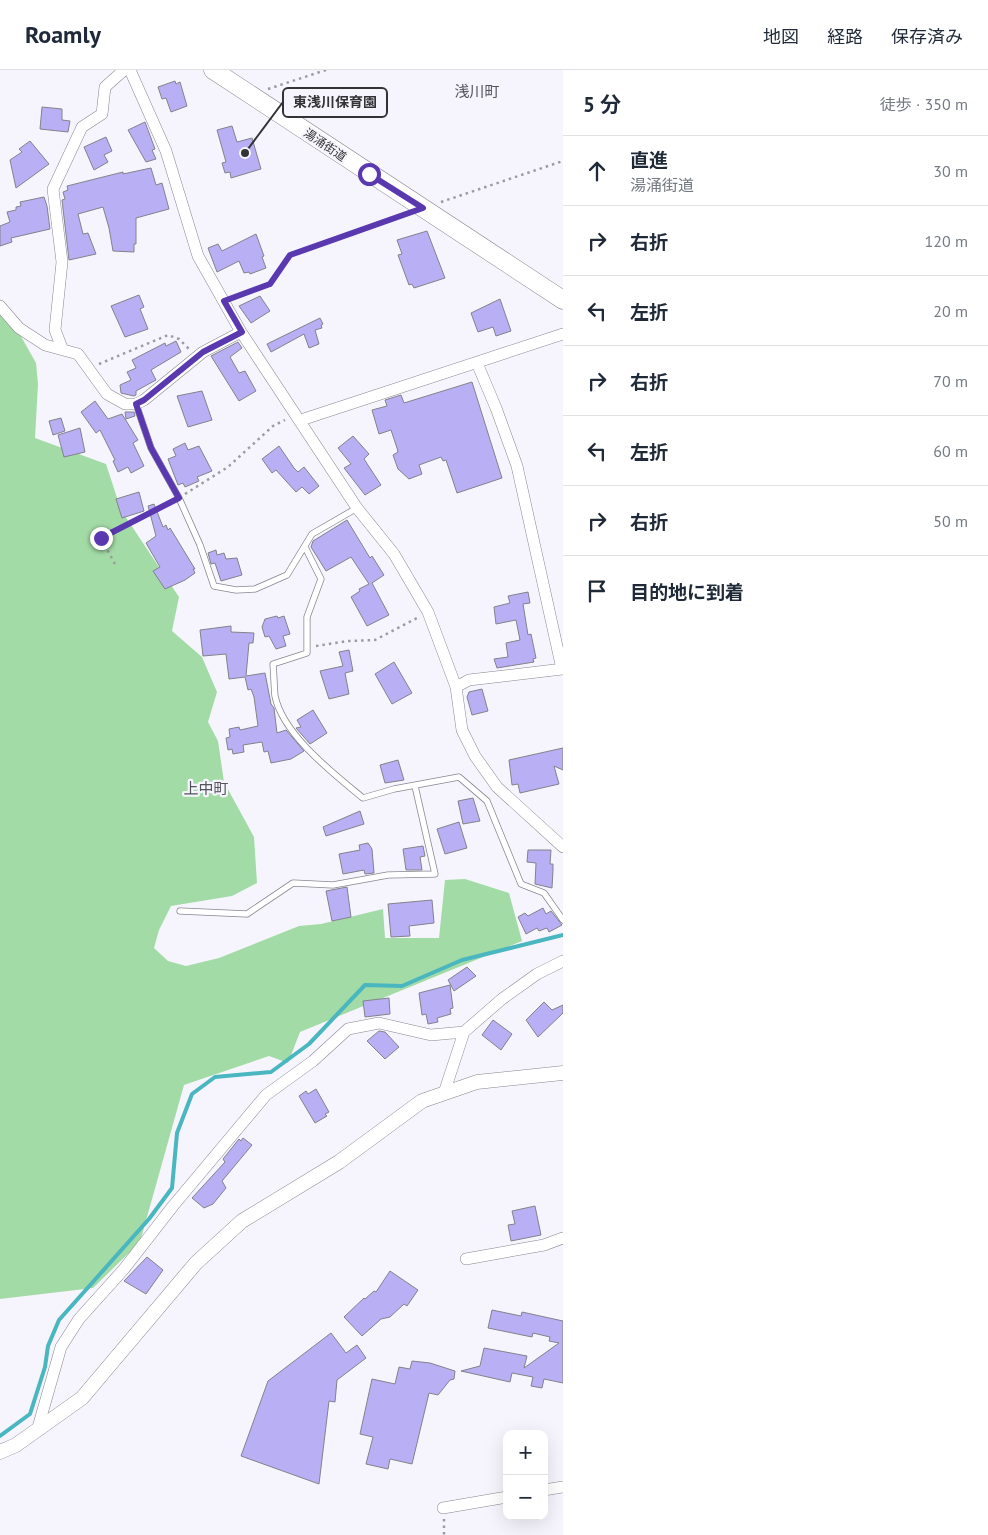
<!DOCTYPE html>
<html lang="ja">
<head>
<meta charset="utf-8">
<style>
	body { margin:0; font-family:"PT Sans","Noto Sans JP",sans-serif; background:#f6f6f7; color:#1f2937 }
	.controls { position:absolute; right:15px; bottom:15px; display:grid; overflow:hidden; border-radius:10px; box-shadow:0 5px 20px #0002 }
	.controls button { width:45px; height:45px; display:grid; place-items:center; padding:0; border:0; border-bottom:1px solid #e0e1e3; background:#fff; color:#1f2937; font:25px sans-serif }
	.stop { position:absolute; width:15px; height:15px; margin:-11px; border:4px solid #5938b0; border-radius:50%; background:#fff }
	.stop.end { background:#5938b0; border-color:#fff; box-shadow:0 1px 5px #0008 }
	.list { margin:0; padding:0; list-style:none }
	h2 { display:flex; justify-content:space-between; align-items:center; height:65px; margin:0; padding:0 20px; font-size:21px }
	h2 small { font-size:16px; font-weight:400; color:#747a83 }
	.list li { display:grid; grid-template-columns:32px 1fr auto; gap:15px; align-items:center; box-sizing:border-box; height:70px; padding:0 20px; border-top:1px solid #e0e1e3 }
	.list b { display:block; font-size:19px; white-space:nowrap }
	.list p { margin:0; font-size:16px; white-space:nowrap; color:#747a83 }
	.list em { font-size:16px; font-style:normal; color:#747a83 }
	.icon { flex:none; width:28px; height:28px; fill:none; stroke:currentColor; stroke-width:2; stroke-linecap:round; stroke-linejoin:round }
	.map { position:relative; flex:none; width:563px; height:1465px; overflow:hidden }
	header { display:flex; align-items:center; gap:30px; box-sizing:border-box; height:70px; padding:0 25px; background:#fff; border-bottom:1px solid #e0e1e3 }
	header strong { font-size:24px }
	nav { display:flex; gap:28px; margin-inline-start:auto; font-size:18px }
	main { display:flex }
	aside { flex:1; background:#fff }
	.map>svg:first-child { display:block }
	.green { fill:#a3dba6 }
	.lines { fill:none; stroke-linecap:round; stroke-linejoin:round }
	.stream { stroke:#4ab6c0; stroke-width:4 }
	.building { fill:#b8aff5; stroke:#83828a }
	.service-casing { stroke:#88878f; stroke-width:7 }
	.minor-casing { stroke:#88878f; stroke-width:12 }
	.tertiary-casing { stroke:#88878f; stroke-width:15 }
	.primary-casing { stroke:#88878f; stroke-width:19 }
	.path { stroke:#9c9ba2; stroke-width:2.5; stroke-dasharray:2.5 4; stroke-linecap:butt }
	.service { stroke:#fff; stroke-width:5.5 }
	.minor { stroke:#fff; stroke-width:11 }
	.tertiary { stroke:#fff; stroke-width:14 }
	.primary { stroke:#fff; stroke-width:18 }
	.route { stroke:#5938b0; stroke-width:6 }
	.labels { text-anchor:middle; stroke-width:4.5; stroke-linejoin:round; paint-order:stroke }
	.street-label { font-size:12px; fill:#333336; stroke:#f6f5fe }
	.quarter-label { font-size:15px; fill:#54535b; stroke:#f6f5fe }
	.leader { fill:none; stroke:#333336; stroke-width:2 }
	.callout-dot { fill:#333336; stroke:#f6f5fe; stroke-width:2 }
	.callout { fill:#f6f5fe; stroke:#333336; stroke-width:2 }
	.callout-label { font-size:14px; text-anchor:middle; font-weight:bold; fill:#333336 }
</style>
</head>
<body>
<header>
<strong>Roamly</strong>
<nav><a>地図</a><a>経路</a><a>保存済み</a></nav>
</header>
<main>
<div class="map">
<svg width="563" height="1465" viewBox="0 0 563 1465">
	<rect width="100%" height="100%" fill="#f6f5fe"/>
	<!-- green -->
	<path class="green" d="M0,229L36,293L38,314L35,368L106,394L121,440L179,527L172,561L202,587L217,622L208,652L218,671L224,712L254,767L257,813L232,826L171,836L159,860L154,878L168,891L186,896L219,888L299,856L321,854L383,839L385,868H439L445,810L465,809L509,823L522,871L300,962L288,993L269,986L184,1015L140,1172L93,1218L0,1229Z"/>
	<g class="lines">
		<!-- stream -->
		<path class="stream" d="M0,1366L30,1344L45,1297L48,1276L59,1250L149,1149L172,1118L177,1063L192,1024L215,1007L271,1002L309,974L365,915L402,916L462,890L563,865"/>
	</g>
	<!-- building -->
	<path class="building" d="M175,11L176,14L180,12L187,36L171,42L166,28L162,29L158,17Z
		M42,37L62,39V50L70,51L68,62L40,59Z
		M145,52L155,79L152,80L156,89L146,92L128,60Z
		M232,56L237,72L252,68L261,99L231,108L230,102L225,103L222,93L226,92L217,60Z
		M106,67L112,81L104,85L108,92L94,100L84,77Z
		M30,71L49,94L16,118L10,90L22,82L19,79Z
		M151,98L156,115L162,113L169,139L136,148V174H134V182L113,181L109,158L103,137L78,144L83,164L88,163L96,184L69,190L62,130L65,129L63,122L68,120L67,116L123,102V104Z
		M44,127L47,136L50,159L11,168L12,172L0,176V156L10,152L7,142L16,140V137L21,136L20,132Z
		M427,161L445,208L414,218L412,214L409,215L398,185L402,184L397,170Z
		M256,164L264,186L262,187L266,198L250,204L249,202L244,203L239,191L217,202L208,178L218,174L222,181Z
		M139,225L144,237L140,239L148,259L125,267L111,236Z
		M260,226L270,241L251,253L239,236Z
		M500,229L511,261L496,266L493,257L478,262L471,243Z
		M320,248L323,254L321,255L322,258L315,260L319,274L309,278L304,264L271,282L267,274Z
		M176,271L181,282L151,300L156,310L136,321V325L134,326L121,323L120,315L131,310L127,302L136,298L132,290L165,273L166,276Z
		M238,272L242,278L230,287L239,303L245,301L256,321L239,331L211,286Z
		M472,312L502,408L457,423L446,390L443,391L441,387L419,395L422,404L409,409L398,399L393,385L398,382L397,378L391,360L379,364L372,340L387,336L385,330L401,325L404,333Z
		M202,321L212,350L188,357L177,326Z
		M95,331L108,349L122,344L138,370L133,373L144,396L131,403L128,397L118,402L113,391L115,390L100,360L96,363L81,342Z
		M125,342H134L135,346L126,349Z
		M61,348L65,361L53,365L49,351Z
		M80,358L85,382L64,387L58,365Z
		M353,366L369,384L364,389L381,415L365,425L344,398L351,394L338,378Z
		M185,373L188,380L199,376L212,401L197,407L199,411L185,417L183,413L178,415L168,389L176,386L173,379Z
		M279,376L294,398L298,402L304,397L319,416L309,424L302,417L296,422L276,400L272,403L262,389Z
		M139,422L144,441L122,448L116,429Z
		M154,434L163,457L166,455L168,460L170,458L195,499H193L195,503L185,510L165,519L153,501L160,497L146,473L156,466L148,436Z
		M347,450L370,488L372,486L384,505L372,513L389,545L367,556L351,527L360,521L359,519L369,514L351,487L326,501L311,477L313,471Z
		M216,480L217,485L224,483L226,489L237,488L242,505L221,511L215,493L211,494L208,483Z
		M528,522L530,533L523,534L528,565L531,564L536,588L533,589L534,592L497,598L494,589L508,587L506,573L520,570L516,550L496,554L494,537L510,533L508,526Z
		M277,546L278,548L284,546L290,564L283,566L286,576L276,579L269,566L265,567L262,557L265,549Z
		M231,556V562L254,563L253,573H249L246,606L265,603L271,634L274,638L277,663L286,660L304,681L291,689L271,693L268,681L264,682L262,672L243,675L244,682L233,684L232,679L228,680L226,668L230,667L229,659L239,657L240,660L258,656L254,627L251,619L248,620L245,607L229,609L226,584L203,586L200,560Z
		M349,580L353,601L345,603L349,624L329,629L320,601L343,596L339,582Z
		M394,592L412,623L392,634L375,604Z
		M482,619L488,641L472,645L467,627L469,622Z
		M313,640L327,663L310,674L296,658L301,657L297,650Z
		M563,678V700L554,696L559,714L520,723L518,714L512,715L509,690Z
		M398,690L404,710L385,713L380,695Z
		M473,728L480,751L463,754L458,731Z
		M360,741L364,754L326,766L323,757Z
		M459,752L467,778L445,784L437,759Z
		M368,773L372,779L374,803L365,804L364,800L343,804L339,784L360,780L359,775Z
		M423,776L425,786L420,787L422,800H406L403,779Z
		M528,780H551L550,794H553V800L552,818L535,814L536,793L527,792Z
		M347,817L351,847L332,851L326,821Z
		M432,830L434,853L409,856L410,866L391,867L388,834Z
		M543,838L546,844L551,841L562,855L549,862L547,858L539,861L537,858L526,864L518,847L525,843L528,846Z
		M467,897L476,906L454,921L448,910Z
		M450,915L453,938L450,939L451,944L437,948L438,952L428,954L426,944L422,945L419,923Z
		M389,928L390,944L365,947L363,931Z
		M544,932L552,940L563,935V943L538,967L526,950Z
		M493,950L512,964L501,980L482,965Z
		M379,961L385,962L399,977L385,989L367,971Z
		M316,1019L329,1042L325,1044L327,1046L315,1053L299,1026L306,1021L308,1024Z
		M243,1068L252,1075L222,1111L226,1118L213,1134L204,1138L192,1128L225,1092L223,1089L239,1069L241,1071Z
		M535,1136L541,1165L511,1171L508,1155L515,1154L512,1141Z
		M147,1187L163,1200L146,1224L124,1211Z
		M390,1201L418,1220L407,1236L404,1234L390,1247L381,1249L362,1266L344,1247L364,1228L365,1229L374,1221L376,1222Z
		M492,1240L521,1246L522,1242L563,1251V1313L544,1309L542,1318L531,1316L533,1307L512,1303L510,1312L461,1301L480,1296L484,1278L527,1286L524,1298L559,1273L549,1271L550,1267L533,1263L532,1267L488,1258Z
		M331,1263L346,1283L357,1275L366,1288L337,1310L335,1332L329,1331L319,1414L241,1386L268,1311Z
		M412,1291L430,1293L455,1301L454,1309L450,1310L438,1325L429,1323L412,1394L390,1389L388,1399L366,1394L373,1367L360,1364L372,1309L395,1314L399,1297L410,1299Z"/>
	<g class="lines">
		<!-- service casing -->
		<g class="service-casing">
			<path id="service" d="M136,334L151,378L179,428L200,475L214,516L236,520L255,519L287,505L312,464L357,438
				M305,477L321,509L307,547V583L273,594C274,605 274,616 275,626C283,665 334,704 363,728L394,719L459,707L487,731L521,814L544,823L563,850
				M180,841L247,844L293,813L333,815L388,805L435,804L415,716"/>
		</g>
		<!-- minor casing -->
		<g class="minor-casing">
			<path id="minor" d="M130,0L166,81L198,186L241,262L357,438L394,484L428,542L456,617L462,660L475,686L497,717L563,777
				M0,236L19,258L45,275L78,284L107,324L125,334H136L144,330L203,282L241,262
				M62,278L55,260L62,192L53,119L82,57L102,44L105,17L124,0
				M477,293L496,338L517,396L562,599
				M301,350L563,264
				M456,617L469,610L563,599
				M444,1023L464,962L502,929L537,904L563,891
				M466,1189L544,1175L563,1168
				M37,1361L61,1277L79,1249L124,1199L173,1136L266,1025L313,991L348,959L379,953L431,965L464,962
				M544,1420L563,1417
				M443,1438L507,1427"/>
		</g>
		<!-- tertiary casing -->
		<g class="tertiary-casing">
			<path id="tertiary" d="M0,1382L16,1375L82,1328L196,1193L242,1151L339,1092L422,1031L477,1012L563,1003"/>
		</g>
		<!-- primary casing -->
		<g class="primary-casing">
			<path id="primary" d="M213,0L563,230"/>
		</g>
		<!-- path -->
		<path class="path" d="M268,19L326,0
			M441,132L563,91
			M233,228L270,214L290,185L405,144
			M99,294L168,265L179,269L190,280
			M185,424L228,397L273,356L285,350
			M115,494L101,468L172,432
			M316,576L348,571L375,570L419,547
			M444,1449V1465"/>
		<!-- service -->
		<use href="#service" class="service"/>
		<!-- minor -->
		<use href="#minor" class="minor"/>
		<!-- tertiary -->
		<use href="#tertiary" class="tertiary"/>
		<!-- primary -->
		<use href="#primary" class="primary"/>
	</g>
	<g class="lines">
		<!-- route -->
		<path class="route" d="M101,468L179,428L151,378L136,334L144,330L203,282L242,262L224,231L270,214L290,185L423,138L369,104"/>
	</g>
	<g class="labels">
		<!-- street labels -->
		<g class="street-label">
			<text transform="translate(325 75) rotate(34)" y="4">湯涌街道</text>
		</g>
		<!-- quarter labels -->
		<g class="quarter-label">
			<text x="477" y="27">浅川町</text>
			<text x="206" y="724">上中町</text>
		</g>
	</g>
	<!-- callouts -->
	<path class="leader" d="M245 83L283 32"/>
	<circle class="callout-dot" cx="245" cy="83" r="5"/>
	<rect class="callout" x="283" y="18" width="104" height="29" rx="5"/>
	<g class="callout-label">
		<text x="335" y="37">東浅川保育園</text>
	</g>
</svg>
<div class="controls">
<button>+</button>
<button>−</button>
</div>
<div class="stop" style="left:369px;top:104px"></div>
<div class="stop end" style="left:101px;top:468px"></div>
</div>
<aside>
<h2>5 分<small>徒歩 · 350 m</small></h2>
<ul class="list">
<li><svg class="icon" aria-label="ahead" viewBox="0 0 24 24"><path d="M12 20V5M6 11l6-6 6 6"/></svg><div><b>直進</b><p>湯涌街道</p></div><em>30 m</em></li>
<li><svg class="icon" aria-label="right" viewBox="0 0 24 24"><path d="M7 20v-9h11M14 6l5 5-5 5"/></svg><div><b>右折</b></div><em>120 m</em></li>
<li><svg class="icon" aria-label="left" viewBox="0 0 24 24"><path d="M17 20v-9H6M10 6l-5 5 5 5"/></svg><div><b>左折</b></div><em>20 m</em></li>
<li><svg class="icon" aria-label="right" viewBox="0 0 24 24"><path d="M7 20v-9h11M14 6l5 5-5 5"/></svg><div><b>右折</b></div><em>70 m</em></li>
<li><svg class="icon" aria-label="left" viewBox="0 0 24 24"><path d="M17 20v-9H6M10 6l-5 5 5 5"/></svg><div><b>左折</b></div><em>60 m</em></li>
<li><svg class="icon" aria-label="right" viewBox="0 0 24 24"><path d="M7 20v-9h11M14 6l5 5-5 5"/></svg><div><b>右折</b></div><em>50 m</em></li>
<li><svg class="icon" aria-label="arrive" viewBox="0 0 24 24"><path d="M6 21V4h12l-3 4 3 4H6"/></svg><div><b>目的地に到着</b></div></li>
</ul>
</aside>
</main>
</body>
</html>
